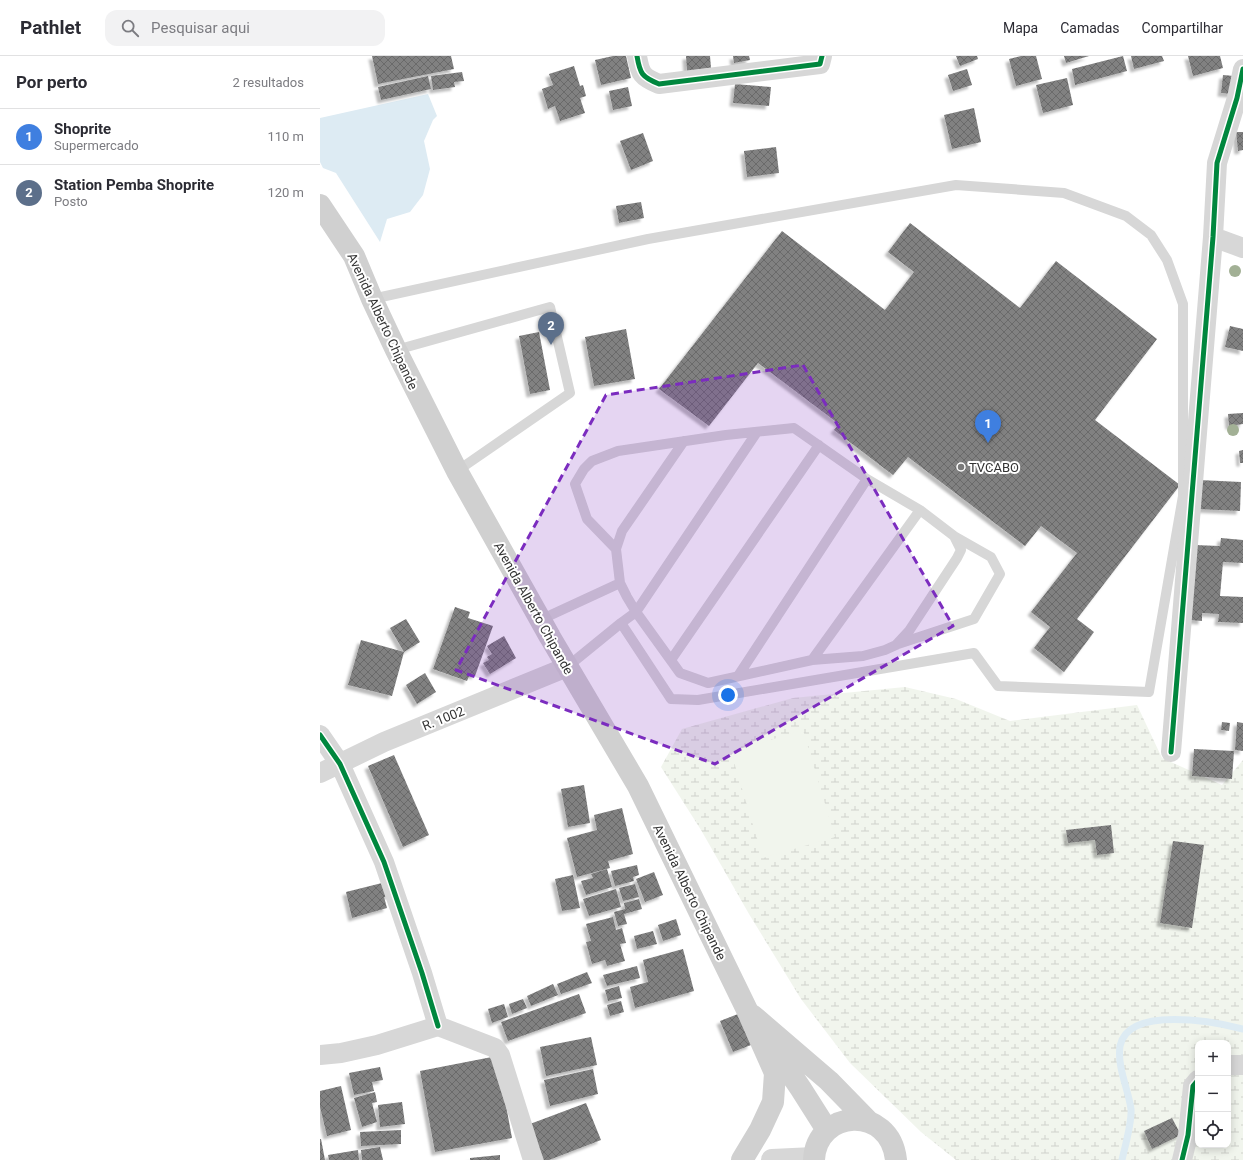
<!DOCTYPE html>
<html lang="pt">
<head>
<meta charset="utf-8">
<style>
	body { margin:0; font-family:Roboto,sans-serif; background:#f2f2f3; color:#2b2b33 }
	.controls { position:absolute; right:12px; bottom:12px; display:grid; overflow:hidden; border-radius:8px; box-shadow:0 2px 10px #0003 }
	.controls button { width:36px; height:36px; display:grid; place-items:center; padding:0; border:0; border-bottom:1px solid #e1e1e2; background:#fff; color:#2b2b33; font:20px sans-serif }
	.you { position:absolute; left:408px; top:639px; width:14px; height:14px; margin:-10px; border:3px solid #fff; border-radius:50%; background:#1a73e8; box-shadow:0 0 0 6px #1a73e833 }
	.badge { display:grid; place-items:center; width:26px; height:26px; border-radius:50%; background:#111827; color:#fff; font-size:13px; font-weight:700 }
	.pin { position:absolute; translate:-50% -33px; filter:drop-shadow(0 1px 2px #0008) }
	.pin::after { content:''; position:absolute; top:21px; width:14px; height:12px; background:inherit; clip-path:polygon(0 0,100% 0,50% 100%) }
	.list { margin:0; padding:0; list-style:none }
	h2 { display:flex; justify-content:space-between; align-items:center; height:52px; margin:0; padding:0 16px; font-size:17px }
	h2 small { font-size:13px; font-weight:400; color:#7c7c81 }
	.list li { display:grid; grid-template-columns:26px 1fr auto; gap:12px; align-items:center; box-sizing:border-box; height:56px; padding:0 16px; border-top:1px solid #e1e1e2 }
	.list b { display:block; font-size:15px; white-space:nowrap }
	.list p { margin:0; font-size:13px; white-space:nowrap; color:#7c7c81 }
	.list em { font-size:13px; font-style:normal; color:#7c7c81 }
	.icon { flex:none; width:22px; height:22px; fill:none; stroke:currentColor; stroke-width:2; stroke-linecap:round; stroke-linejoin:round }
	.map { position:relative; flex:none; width:923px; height:1104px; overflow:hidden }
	header { display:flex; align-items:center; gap:24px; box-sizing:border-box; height:56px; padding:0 20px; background:#fff; border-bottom:1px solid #e1e1e2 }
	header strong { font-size:19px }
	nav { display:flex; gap:22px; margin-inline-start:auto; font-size:14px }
	.search { width:280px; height:36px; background:#f2f2f3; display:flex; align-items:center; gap:10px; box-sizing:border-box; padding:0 14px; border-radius:12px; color:#7c7c81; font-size:15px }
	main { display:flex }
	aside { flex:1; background:#fff }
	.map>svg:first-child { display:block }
	.wetland { fill:url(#wetland-marsh); fill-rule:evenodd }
	.park { fill:#f1f5ed }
	.water { fill:#ddebf3 }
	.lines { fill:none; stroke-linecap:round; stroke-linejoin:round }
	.stream { stroke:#ddebf3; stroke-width:7 }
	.building { fill:url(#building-cross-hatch); filter:url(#shadow) }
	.service { stroke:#d7d7d7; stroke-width:10 }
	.minor { stroke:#d7d7d7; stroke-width:20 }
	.tertiary { stroke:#d7d7d7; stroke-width:22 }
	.secondary { stroke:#d0d0d0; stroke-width:22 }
	.cycleway-casing { stroke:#fff; stroke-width:8 }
	.cycleway { stroke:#00873e; stroke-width:5 }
	.tree { fill:#a2b095 }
	.marked { fill:#7b2cbf; fill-opacity:0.2; stroke:#7b2cbf; stroke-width:3; stroke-dasharray:8 5; stroke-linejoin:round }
	.poi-dot { fill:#7a7a7a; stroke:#fff; stroke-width:1.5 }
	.labels { text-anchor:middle; stroke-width:4; stroke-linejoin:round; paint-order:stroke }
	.street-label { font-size:13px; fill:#333; stroke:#fff }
	.poi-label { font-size:13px; fill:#333; stroke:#fff; text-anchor:start }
</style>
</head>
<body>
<header>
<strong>Pathlet</strong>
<div class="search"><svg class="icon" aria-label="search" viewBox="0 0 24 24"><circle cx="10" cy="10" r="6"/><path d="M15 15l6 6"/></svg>Pesquisar aqui</div>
<nav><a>Mapa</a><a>Camadas</a><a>Compartilhar</a></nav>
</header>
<main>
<aside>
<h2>Por perto<small>2 resultados</small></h2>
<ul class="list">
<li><span class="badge" style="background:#3f7fe0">1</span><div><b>Shoprite</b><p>Supermercado</p></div><em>110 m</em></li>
<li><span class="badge" style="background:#5c6f8a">2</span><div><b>Station Pemba Shoprite</b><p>Posto</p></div><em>120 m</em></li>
</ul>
</aside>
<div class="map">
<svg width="923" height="1104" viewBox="0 0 923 1104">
	<defs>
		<pattern id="wetland-marsh" width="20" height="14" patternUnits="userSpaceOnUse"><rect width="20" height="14" fill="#f1f5ed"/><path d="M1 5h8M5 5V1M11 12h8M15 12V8" fill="none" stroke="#cfd2cc"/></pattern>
		<pattern id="building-cross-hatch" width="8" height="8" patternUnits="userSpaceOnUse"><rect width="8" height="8" fill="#818181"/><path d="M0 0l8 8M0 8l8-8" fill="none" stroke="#6a6a6a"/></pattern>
		<filter id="shadow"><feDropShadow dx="-3.5" dy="3.5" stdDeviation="1" flood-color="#0004"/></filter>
	</defs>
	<rect width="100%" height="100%" fill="#fff"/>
	<!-- wetland -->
	<path class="wetland" d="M585,631L636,643L690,665L817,649L842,702L902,729L923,704V1104H636L601,1076L530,1007L481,943L429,858L381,774L341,711L362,673L473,642ZM878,987H908V1089H878Z"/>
	<!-- park -->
	<path class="park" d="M483,674L515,781L443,802L411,696Z"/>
	<!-- water -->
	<path class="water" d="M108,38L117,60L113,64L104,85L110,113L103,139L90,156L67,163L60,186L16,117L3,112L0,106V62Z"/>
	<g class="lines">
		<!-- stream -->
		<path class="stream" d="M802,1104C805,1090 812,1067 811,1053C808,1032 797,1011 800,990C808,949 896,966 923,973"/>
	</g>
	<!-- building -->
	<path class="building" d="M52,0H131L134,13L58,28Z
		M293,0H306L311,22L281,29L275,4Z
		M366,0H390L391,12L367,15Z
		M413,0H429L430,4L414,7Z
		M636,0H657L658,3L640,10Z
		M701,0H716L722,23L696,30L689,3Z
		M744,0H769L746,7Z
		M803,0L807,15L755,29L752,13Z
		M811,0H842L844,5L814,13Z
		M868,0H900L903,12L873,20Z
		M254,10L260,30L263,29L266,40L260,42L265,57L240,65L235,50L228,53L222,33L233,29L229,18Z
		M647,13L652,29L633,35L628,19Z
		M142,16L144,25L134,26L135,31L113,34L111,20Z
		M903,19L914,20L912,38L901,37Z
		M108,20L111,33L61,44L58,31Z
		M747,22L753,49L723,57L716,29Z
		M415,28L451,31L449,50L413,47Z
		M308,31L312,50L293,54L289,35Z
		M654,52L661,86L632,93L624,59Z
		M916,76H923V94L918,95Z
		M323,77L333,105L311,114L300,85Z
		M456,91L459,117L427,121L424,95Z
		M321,146L324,162L299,167L296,150Z
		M590,167L700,252L736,205L837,283L775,364L860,429L757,563L774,576L744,616L714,592L730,571L711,556L757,497L721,470L705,490L588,401L573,419L514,374L519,368L438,307L389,370L339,333L462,175L565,254L594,216L568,196Z
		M910,270L923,273V295L905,291Z
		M306,273L315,323L274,330L265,281Z
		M219,276L230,334L210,338L199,280Z
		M923,357V368L909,370L908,358Z
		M923,394V407H920L919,395Z
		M879,424L921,426L920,455L877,453Z
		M901,482L923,484V507L903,506L900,540L923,541V567L898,566L899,558L882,557V565L869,564L874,489L900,490Z
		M135,551L150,556L148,562L173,570L155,620L150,618L147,625L113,613Z
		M86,563L100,586L84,596L70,572Z
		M184,580L196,602L170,618L163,607L169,604L167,601L172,598L167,590Z
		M41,584L84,596L72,640L28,629Z
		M105,617L116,636L97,648L86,629Z
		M902,666L910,667L909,675L901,674Z
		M917,666L923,667V695L915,694Z
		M874,693L914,695L912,723L872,720Z
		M74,699L109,779L83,791L48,710Z
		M264,729L270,767L248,771L241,733Z
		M302,752L313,798L288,805L290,812L257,821L247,782L277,774L274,759Z
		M791,769L794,797L777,799L775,784L748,787L746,774Z
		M853,785L884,789L872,872L840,867Z
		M317,809L319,819L313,821L314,825L295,830L291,815Z
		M287,813L292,831L266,839L261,825L273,822L271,818Z
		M334,816L343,839L325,846L316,823Z
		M253,819L260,852L242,855L235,823Z
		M62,827L71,839L64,841L67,852L32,862L26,836Z
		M315,828L319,841L303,845L299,832Z
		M296,833L301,851L269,860L263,843Z
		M319,843L322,853L304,858L307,868L298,870L294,856L305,853L304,847Z
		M293,861L296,874L302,872L306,887L300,888L305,905L287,910L285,904L272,908L266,886L271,885L266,868Z
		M356,863L361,879L343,885L338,869Z
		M333,875L337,888L317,893L314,880Z
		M363,893L374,935L315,952L310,931L328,926L323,904Z
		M317,910L320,922L287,930L283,919Z
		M267,916L272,927L241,938L237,928Z
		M233,928L238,939L211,950L207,940Z
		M299,930L302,942L288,945L285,934Z
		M259,938L266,957L188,985L181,966Z
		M203,943L207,952L192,958L189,948Z
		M301,945L304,956L290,960L287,949Z
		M184,948L188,961L172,967L168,953Z
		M418,958L431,989L413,996L400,965Z
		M271,981L277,1009L226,1020L220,991Z
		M177,1000L192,1082L115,1096L100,1015Z
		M60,1011L63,1024L52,1026L54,1035L34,1039L29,1017Z
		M273,1013L278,1038L230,1050L224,1024Z
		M21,1030L31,1074L7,1080L0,1051V1035Z
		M55,1036L57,1046L52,1047L57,1066L42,1071L34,1042Z
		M82,1046L85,1068L60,1071L58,1049Z
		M266,1047L281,1084L229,1104H224L210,1068Z
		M852,1062L861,1079L832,1093L824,1075Z
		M81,1074V1088L41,1090L40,1076Z
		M0,1083H1L5,1104H0Z
		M60,1091L63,1104H42L41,1094Z
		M38,1094L39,1104H9L8,1099Z
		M180,1099V1104H150V1102Z"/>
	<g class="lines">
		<!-- service -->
		<path class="service" d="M52,243L328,183L636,129L744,137L806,160L831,179L847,204L863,248V440L829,636L678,630L654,597L378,644L351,643L301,567
			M76,294L230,251L250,337L137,415
			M296,493L267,463L255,428L264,413L272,405L298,395L406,379L474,372L547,423L600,454L634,480L641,494L637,502L589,575L576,589L565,594L543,600L492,604L388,627L360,617L316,556L307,541L300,527L296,493L302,475L364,385
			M220,564L300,527
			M578,588L654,563L680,518L671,501L634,480
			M351,604L499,389
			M492,604L600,454
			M247,611L301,567L316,556L437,376
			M418,620L547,423"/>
		<!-- minor -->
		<path class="minor" d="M317,0C320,18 322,21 339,28L500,8L502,0
			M893,181L923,192
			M0,679L20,708L64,806L102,917L118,970
			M851,696L893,181L897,107L917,42L923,13
			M0,717L64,686L247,611
			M0,999L21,997L57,989L118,970L175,992L180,999L213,1104
			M908,1009H923
			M862,1104L868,1079L873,1030L878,1024"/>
		<!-- tertiary -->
		<path class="tertiary" d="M452,1104L494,1102"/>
		<!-- secondary -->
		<path class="secondary" d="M0,149L34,200L52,243L76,294L137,415L230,581L318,730L428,956L455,1017L453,1046L440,1074L422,1104
			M432,959L509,1025L549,1066
			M454,993L481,1033L507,1074
			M494,1104C496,1053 570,1048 576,1104"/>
		<!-- cycleway casing -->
		<g class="cycleway-casing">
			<path id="cycleway" d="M317,0C320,18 322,21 339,28L500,8L502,0
				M0,679L20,708L64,806L102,917L118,970
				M851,696L893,181L897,107L917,42L923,13
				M862,1104L868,1079L873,1030L878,1024"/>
		</g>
		<!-- cycleway -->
		<use href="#cycleway" class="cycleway"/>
	</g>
	<!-- trees -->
	<g class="tree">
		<circle cx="915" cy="215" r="6"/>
		<circle cx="913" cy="374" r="6"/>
	</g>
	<!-- marked area -->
	<path class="marked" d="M483,309L633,570L395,708L136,614L286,339Z"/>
	<!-- markers -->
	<circle class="poi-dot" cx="641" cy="411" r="4"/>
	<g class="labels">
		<!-- street labels -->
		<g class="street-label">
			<text transform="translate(63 265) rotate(65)" y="5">Avenida Alberto Chipande</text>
			<text transform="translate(214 552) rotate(61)" y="5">Avenida Alberto Chipande</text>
			<text transform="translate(123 662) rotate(-22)" y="5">R. 1002</text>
			<text transform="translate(370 836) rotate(64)" y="5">Avenida Alberto Chipande</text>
		</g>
		<!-- poi labels -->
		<g class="poi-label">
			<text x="649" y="416">TVCABO</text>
		</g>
	</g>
</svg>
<div class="controls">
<button>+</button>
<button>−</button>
<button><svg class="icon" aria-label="locate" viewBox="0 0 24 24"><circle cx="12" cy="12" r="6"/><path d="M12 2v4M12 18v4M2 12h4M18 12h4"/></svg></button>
</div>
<div class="you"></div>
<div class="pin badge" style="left:668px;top:387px;background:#3f7fe0">1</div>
<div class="pin badge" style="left:231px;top:289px;background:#5c6f8a">2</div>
</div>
</main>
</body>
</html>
